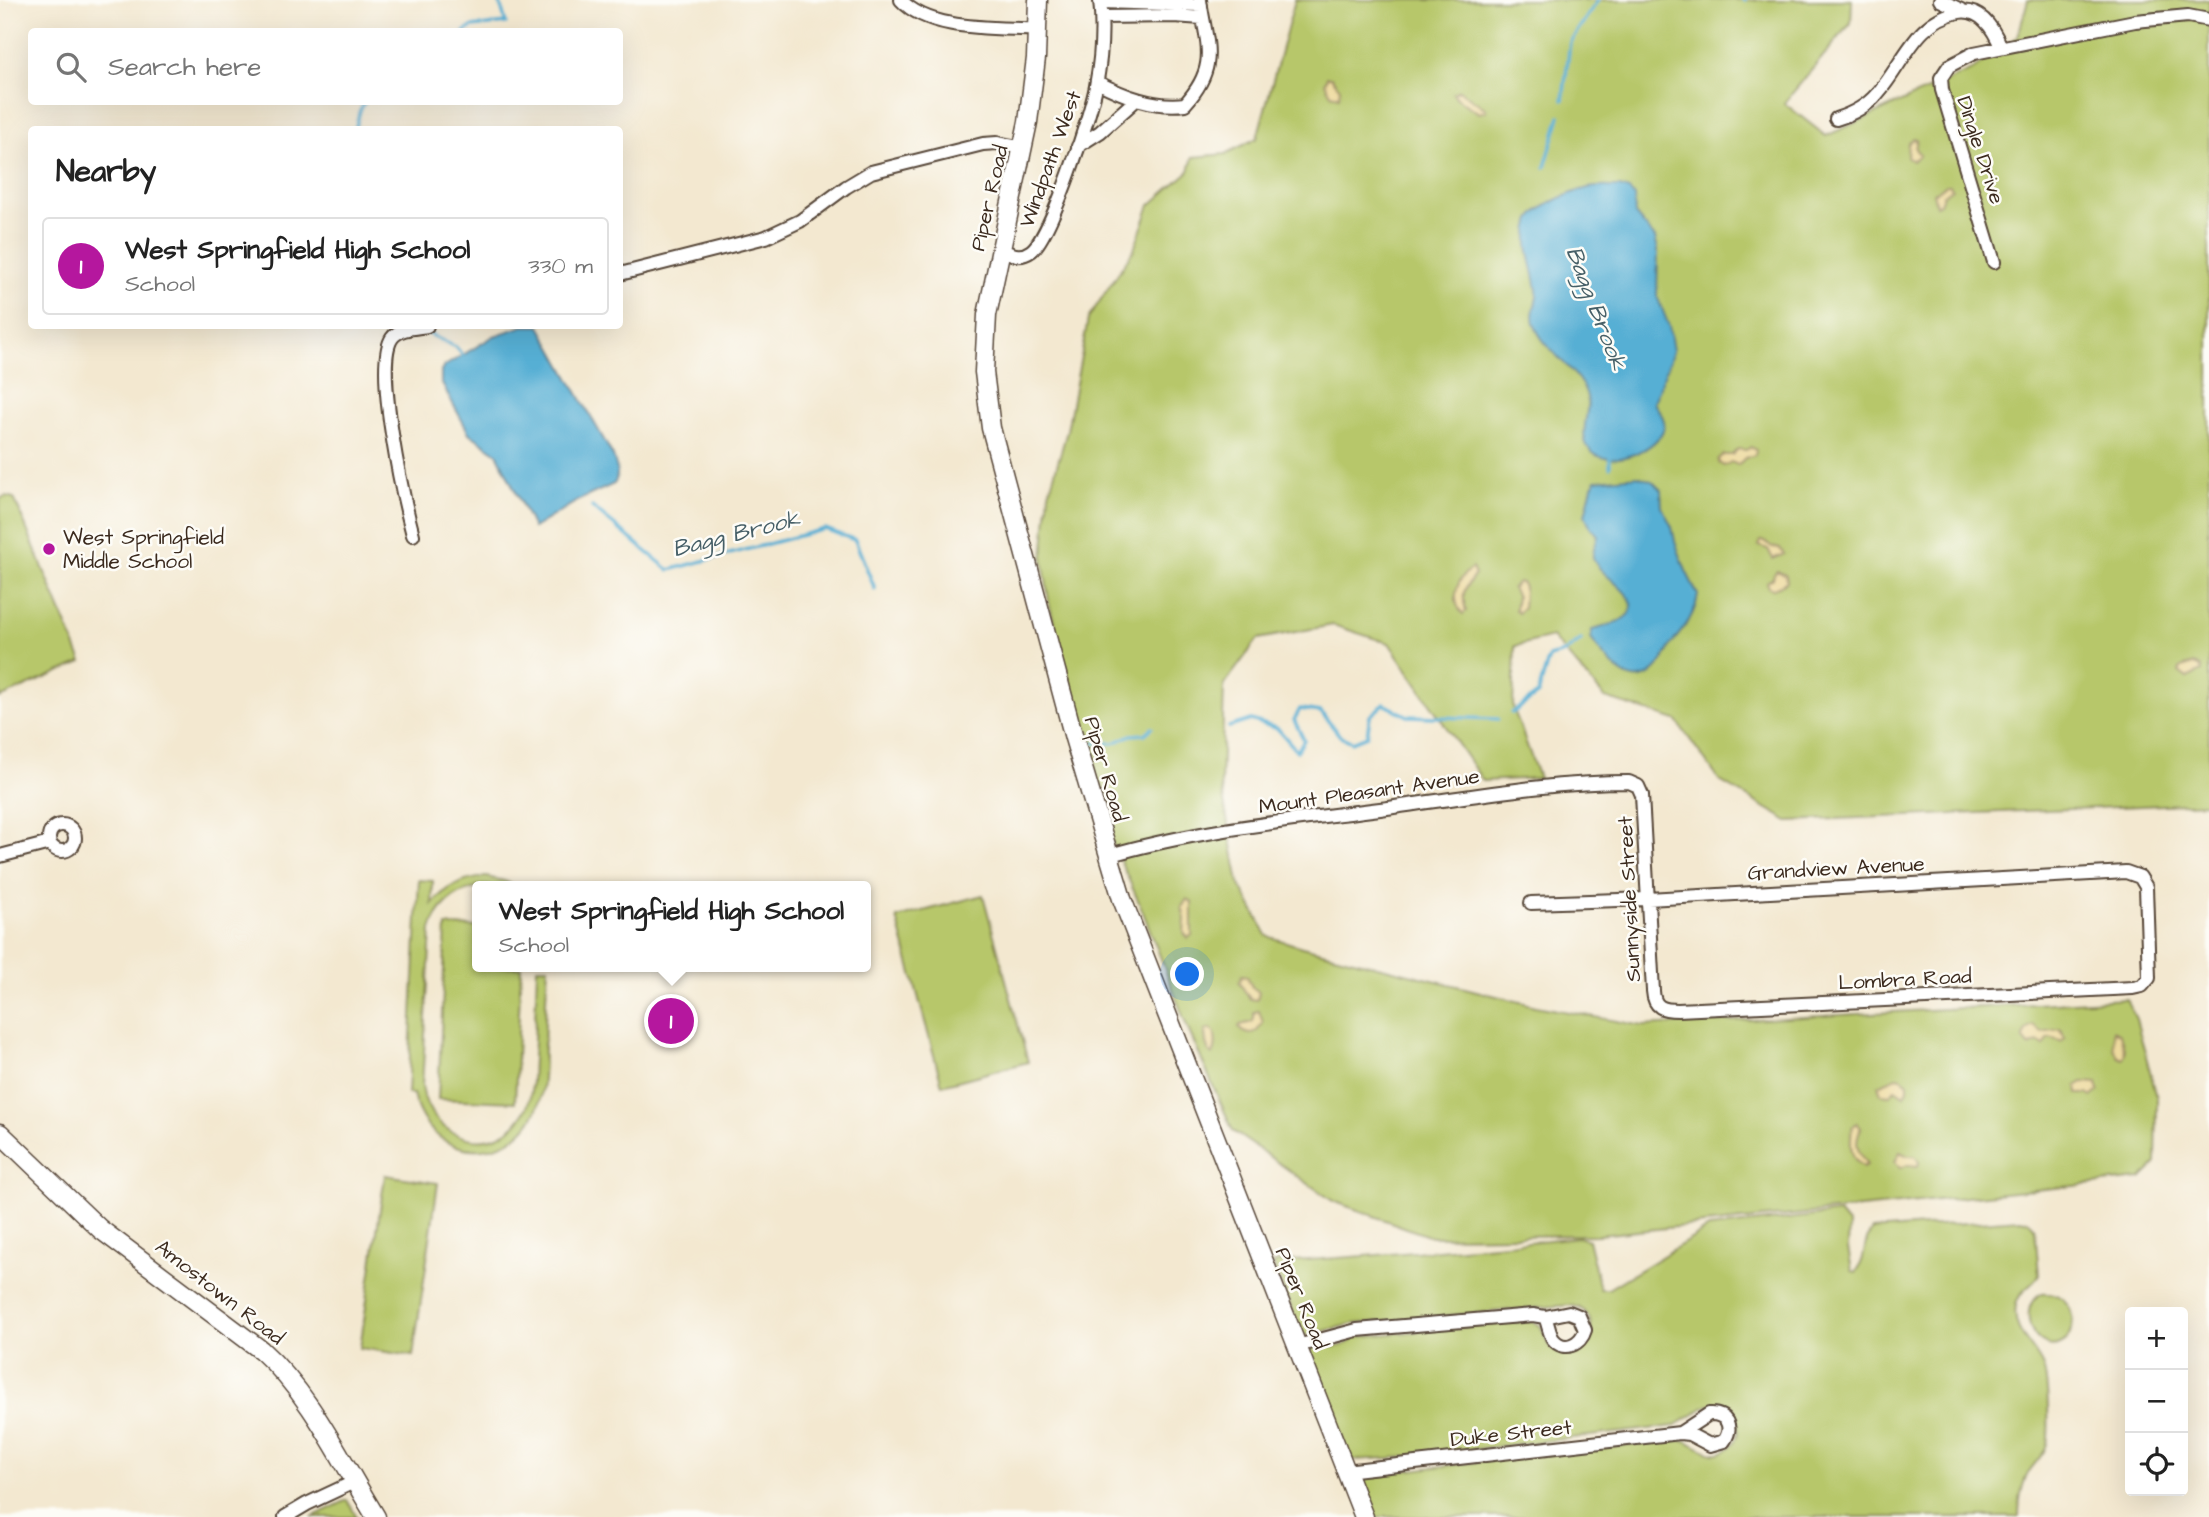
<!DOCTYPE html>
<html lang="en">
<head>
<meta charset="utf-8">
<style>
	body { margin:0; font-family:"Architects Daughter",sans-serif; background:#f6f6f6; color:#222 }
	.controls { position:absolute; right:21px; bottom:21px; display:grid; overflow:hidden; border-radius:7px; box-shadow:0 7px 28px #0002 }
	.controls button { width:63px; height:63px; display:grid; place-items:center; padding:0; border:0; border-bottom:2px solid #e0e0e0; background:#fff; color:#222; font:35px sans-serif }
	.you { position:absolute; left:1188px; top:975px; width:24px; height:24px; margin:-18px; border:5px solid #fff; border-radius:50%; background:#1a73e8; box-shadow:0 0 0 10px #1a73e833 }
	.badge { display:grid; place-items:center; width:46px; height:46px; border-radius:50%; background:#b5179e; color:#fff; font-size:23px; font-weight:700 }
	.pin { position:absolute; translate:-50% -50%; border:4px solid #fff; box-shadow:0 2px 7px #0006 }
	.popup { position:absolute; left:472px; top:881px; width:399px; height:91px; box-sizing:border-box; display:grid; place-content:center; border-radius:7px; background:#fff; filter:drop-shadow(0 2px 5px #0005); font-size:23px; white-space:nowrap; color:#767676 }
	.popup b { font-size:26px; color:#222 }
	.popup::after { content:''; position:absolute; left:50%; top:100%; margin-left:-14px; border:14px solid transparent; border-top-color:#fff }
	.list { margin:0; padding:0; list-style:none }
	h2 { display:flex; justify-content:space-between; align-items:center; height:91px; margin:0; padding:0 28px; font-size:30px }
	h2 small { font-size:23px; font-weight:400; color:#767676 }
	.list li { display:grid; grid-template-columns:46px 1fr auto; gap:21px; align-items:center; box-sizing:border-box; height:98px; margin:0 14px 14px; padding:0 14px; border:2px solid #e0e0e0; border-radius:7px }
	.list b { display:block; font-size:26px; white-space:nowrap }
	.list p { margin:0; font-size:23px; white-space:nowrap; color:#767676 }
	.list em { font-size:23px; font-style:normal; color:#767676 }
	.icon { flex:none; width:38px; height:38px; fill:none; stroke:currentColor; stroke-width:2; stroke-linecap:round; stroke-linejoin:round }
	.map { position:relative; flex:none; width:2209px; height:1517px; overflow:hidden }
	.search { position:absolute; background:#fff; box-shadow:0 7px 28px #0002; left:28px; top:28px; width:595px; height:77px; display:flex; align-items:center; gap:18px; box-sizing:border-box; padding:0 24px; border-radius:7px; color:#767676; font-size:26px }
	.panel { position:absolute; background:#fff; box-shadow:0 7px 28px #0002; left:28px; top:126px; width:595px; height:203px; border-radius:7px }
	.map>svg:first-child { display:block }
	.green { fill:#b7c76a; stroke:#797844; stroke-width:2 }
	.sand { fill:#eeda9e; stroke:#94825e; stroke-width:2 }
	.water { fill:#57afd4; stroke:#496c79; stroke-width:2 }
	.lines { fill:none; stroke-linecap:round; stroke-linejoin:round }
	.stream { stroke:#57afd4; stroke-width:3.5 }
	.street-casing { stroke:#574639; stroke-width:16 }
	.secondary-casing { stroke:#574639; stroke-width:21 }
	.street { stroke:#fff; stroke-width:12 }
	.secondary { stroke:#fff; stroke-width:18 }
	.poi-dot { fill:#b5179e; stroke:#fdfcf7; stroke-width:2.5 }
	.labels { text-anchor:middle; stroke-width:5; stroke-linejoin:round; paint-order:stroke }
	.street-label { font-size:21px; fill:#3b2a1e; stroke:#fdfcf7 }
	.poi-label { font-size:21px; fill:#3b2a1e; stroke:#fdfcf7; text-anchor:start }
	.water-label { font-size:23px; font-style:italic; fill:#465f67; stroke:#fdfcf7 }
</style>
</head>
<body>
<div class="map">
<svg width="2209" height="1517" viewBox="0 0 2209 1517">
	<rect width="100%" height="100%" fill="#fdfcf7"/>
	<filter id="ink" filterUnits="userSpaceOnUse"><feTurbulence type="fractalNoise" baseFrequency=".0143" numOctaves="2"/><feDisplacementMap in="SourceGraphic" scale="14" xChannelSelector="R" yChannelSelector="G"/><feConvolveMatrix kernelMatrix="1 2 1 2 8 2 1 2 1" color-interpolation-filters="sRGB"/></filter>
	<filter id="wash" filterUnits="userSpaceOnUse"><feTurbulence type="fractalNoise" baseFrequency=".00686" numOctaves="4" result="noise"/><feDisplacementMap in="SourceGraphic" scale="28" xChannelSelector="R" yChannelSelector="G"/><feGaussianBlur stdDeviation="1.57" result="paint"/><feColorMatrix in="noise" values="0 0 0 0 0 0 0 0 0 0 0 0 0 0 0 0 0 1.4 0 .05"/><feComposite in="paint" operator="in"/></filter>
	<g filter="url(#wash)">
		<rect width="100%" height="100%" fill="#f3e8d0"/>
		<!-- green -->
		<path class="green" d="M1295,0H1852L1851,23L1784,103L1826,136L1974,69L2018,36L2028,0H2209V803L1788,821L1720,781L1676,720L1605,698L1552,637L1515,646L1513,707L1539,778L1483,781L1389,643L1333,625L1258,639L1224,685L1221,786L1239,883L1267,936L1302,947L1536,1006L1643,1026L2126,999L2136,1019L2157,1097L2156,1164L2141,1179L1599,1235L1431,1237L1333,1201L1233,1131L1188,1029L1141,907L1112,842L1049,603L1043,559L1049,493L1067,431L1088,319L1134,249L1150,205L1189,171L1193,157L1226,154L1257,138Z
			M5,496L14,498L82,662L0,698V499Z
			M486,877L504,881L517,886H477V888C454,892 437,908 431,930L422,1086C429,1143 502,1161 527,1107C533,1092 532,1075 533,1059C535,1028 536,998 537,967H548C546,994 545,1020 544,1047C543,1068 545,1091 536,1111C529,1126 518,1137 503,1144C488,1150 471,1151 456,1146C433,1138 418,1117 413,1094H408L419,880L433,881L432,904C446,886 464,879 486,877Z
			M983,895L1028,1062L942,1085L897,918Z
			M446,926L477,927V967H521L515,1102L438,1099Z
			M385,1175L438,1183L413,1356L360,1348Z
			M1839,1213L1849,1225L1848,1248L1852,1271L1856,1272C1867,1259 1862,1242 1872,1230L2020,1219C2028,1220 2031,1222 2035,1229L2039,1275C2032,1287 2019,1290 2016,1305C2011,1333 2034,1345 2043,1367C2048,1379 2049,1424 2048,1438C2047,1452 2038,1459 2030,1470C2021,1484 2019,1501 2019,1517H1374L1362,1485L1363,1479L1371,1475L1532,1455L1683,1440C1700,1445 1714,1463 1731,1446C1737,1440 1739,1434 1738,1425C1732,1412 1721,1402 1708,1405L1675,1426L1408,1457L1353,1460L1348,1455L1309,1354L1312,1349L1324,1345C1334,1349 1348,1346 1355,1337L1531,1321L1540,1325L1551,1348C1590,1369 1606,1313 1574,1306C1569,1305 1562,1306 1557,1306L1352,1324L1303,1336L1273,1264L1278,1262C1378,1256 1479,1247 1579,1237L1588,1240L1600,1289H1608L1709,1228Z
			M2042,1293C2064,1291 2075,1309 2072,1329C2070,1342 2055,1350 2043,1343C2025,1332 2023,1302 2042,1293Z
			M347,1500L357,1517H312Z"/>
		<!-- sand -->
		<path class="sand" d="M1327,77H1331L1340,88L1339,97L1331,94L1325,83Z
			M1459,90L1486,109V111L1479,113C1471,107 1457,101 1453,93Z
			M1913,139L1917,140L1915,149L1920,155L1912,161L1907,156L1908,144Z
			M1947,185H1950L1952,189L1943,195L1940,203L1936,205L1933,193Z
			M1751,447L1756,450L1755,455L1745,458L1738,465L1731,462L1724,466L1719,463L1718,459L1723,455H1732L1738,449L1746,450Z
			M1761,541H1765L1772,547L1780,549L1784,554L1773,559L1768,549L1759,546Z
			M1472,568L1475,575C1464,587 1461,594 1466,611L1463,614C1450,601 1456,578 1472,568Z
			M1777,571L1786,575L1787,581L1774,589L1769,588L1767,582L1773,578L1774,574Z
			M1518,582L1522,583L1524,588L1523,608L1518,613L1515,610L1517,597L1512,588Z
			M2194,664L2201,667L2202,671L2187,678L2179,672L2181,668Z
			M1187,899L1192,902V935L1188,938L1184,933L1185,919L1182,907Z
			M1242,975L1247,976L1252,987L1259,992L1257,1000L1250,999L1239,982Z
			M1259,1011L1263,1023L1257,1031L1250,1034L1243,1032L1239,1027L1240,1025L1252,1022L1254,1019V1012Z
			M2034,1026L2041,1032L2061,1029L2065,1038L2061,1041L2049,1038L2044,1046L2038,1042L2029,1046L2024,1040C2024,1032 2026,1028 2034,1026Z
			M1210,1029L1214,1032C1216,1038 1217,1050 1212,1055C1206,1050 1205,1038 1205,1031Z
			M2113,1030L2120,1034L2125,1052L2123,1059L2118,1057L2114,1048Z
			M1897,1077L1902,1078L1908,1083V1089L1904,1095L1895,1089L1890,1095L1881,1094L1878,1085Z
			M2083,1082L2097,1083L2099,1091L2092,1097L2088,1094H2078L2077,1086Z
			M1857,1123L1861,1128C1854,1142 1857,1152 1867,1164L1863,1167C1849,1159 1850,1141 1852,1127Z
			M1900,1152L1908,1156H1915L1919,1162L1918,1166L1908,1165L1900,1168L1895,1162Z"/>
		<!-- water -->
		<path class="water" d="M1620,187L1629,190L1634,197L1635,214L1655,238L1658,249L1657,296L1669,326L1673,351L1654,403C1658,410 1666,418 1664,427C1659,450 1612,468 1593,453C1574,438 1593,412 1586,393C1576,367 1546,353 1535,326C1529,311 1539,303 1537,290C1534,268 1523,245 1530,222C1535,206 1573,192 1588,188C1598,186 1610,187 1620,187Z
			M523,326H540L613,456C616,465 620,475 614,484L579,500L533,528L497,453L469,433L441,382V371L445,366L494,336Z
			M1638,476L1652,481L1661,490L1662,507L1672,527L1675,541L1686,571L1698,595C1695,615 1685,627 1673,642C1667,651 1663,663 1655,670C1630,695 1605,658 1591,639L1592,630C1679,610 1597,580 1593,557C1592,550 1597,542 1598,535L1591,528L1585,515L1592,486L1596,480Z"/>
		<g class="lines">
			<!-- stream -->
			<path class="stream" d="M1743,0H1745
				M464,32L472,27L506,23L499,0
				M1563,100L1570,42L1598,0
				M355,130L360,110L365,102
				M1545,167L1560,116
				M427,333L456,347L465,358
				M1610,455V467
				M592,507L669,570L825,529L855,540L875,589
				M1512,713L1538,694L1549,657L1564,653L1581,640
				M1229,727L1251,720L1278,729L1297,751L1304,740L1294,720L1300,709L1321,712L1340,736L1352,742L1367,736L1370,716L1384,704L1408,716L1498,719
				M1092,743H1114L1131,735L1145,734L1152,728"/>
		</g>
	</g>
	<g filter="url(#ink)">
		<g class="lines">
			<!-- street casing -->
			<g class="street-casing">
				<path id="street" d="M901,0C930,32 997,27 1038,30
					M1940,0L1963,11
					M1100,2L1201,5
					M1102,17L1174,16L1202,18
					M1097,82C1124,96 1154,108 1185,104C1220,65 1206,44 1200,0
					M1836,119C1852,114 1866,107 1877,94C1904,64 1915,20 1959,12C1981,8 1994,30 2001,47
					M1078,146L1100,132L1137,99
					M1001,250C1012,254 1020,259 1031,251C1051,237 1091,114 1096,86C1101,59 1103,27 1100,0
					M1994,262L1942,90L1941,78L1949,66L1974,53L2135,21L2188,16L2209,20
					M620,274L766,237L800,221L846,187L871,172L983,144L997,143L1024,148
					M413,535C404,501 373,365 392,338C399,328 415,328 427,326
					M49 838a13 13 0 1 1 26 0a13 13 0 1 1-26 0Z
					M0,856L50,843
					M1107,856C1195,830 1289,821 1380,809C1462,798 1546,782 1629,782L1638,786L1642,795L1653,991C1654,1008 1663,1010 1678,1010L2133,988L2142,986L2149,978L2146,887L2140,877L2126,872L1648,899L1531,903
					M1569,1312L1579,1316L1585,1330C1581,1344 1564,1353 1553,1339C1549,1333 1548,1323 1545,1317Z
					M1297,1346L1357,1330L1533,1315L1545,1317
					M1709,1414C1726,1413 1734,1426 1724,1441L1710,1445L1689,1434L1680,1433Z
					M1345,1471L1680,1433
					M285,1517L307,1504L354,1482"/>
			</g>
			<!-- secondary casing -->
			<g class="secondary-casing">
				<path id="secondary" d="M1038,0L1036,58L1028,122L987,315L984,372L991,428L1074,738L1122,899L1364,1517
					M0,1133L100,1229L261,1350C312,1396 340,1459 376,1517"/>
			</g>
			<!-- street -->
			<use href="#street" class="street"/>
			<!-- secondary -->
			<use href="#secondary" class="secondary"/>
		</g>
	</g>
	<!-- markers -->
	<circle class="poi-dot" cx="49" cy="549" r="7"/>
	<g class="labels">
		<!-- street labels -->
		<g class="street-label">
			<text transform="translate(1981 150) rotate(72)" y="7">Dingle Drive</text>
			<text transform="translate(1050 159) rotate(-70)" y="7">Windpath West</text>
			<text transform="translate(989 198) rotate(-77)" y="7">Piper Road</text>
			<text transform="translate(1106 769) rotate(74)" y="7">Piper Road</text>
			<text transform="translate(1369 791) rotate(-8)" y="7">Mount Pleasant Avenue</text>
			<text transform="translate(1836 868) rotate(-3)" y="7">Grandview Avenue</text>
			<text transform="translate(1629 899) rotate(-93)" y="7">Sunnyside Street</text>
			<text transform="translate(1905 979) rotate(-3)" y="7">Lombra Road</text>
			<text transform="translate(220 1292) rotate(38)" y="7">Amostown Road</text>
			<text transform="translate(1302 1298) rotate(68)" y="7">Piper Road</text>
			<text transform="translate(1511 1433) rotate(-6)" y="7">Duke Street</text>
		</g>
		<!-- poi labels -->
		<g class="poi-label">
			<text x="63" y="544">West Springfield<tspan x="63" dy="24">Middle School</tspan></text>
		</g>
		<!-- water labels -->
		<g class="water-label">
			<text transform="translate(1597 308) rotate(69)" y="8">Bagg Brook</text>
			<text transform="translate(736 533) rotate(-14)" y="8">Bagg Brook</text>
		</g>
	</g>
</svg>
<div class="controls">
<button>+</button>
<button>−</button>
<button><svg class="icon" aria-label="locate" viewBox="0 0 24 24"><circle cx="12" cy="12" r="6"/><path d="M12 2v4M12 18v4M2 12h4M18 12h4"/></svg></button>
</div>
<div class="you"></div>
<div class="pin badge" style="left:671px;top:1021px">1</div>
<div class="popup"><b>West Springfield High School</b>School</div>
<div class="search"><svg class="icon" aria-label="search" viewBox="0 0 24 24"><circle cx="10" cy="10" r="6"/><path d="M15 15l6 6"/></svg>Search here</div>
<section class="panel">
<h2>Nearby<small></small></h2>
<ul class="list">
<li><span class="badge">1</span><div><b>West Springfield High School</b><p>School</p></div><em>330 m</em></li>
</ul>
</section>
</div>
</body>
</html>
